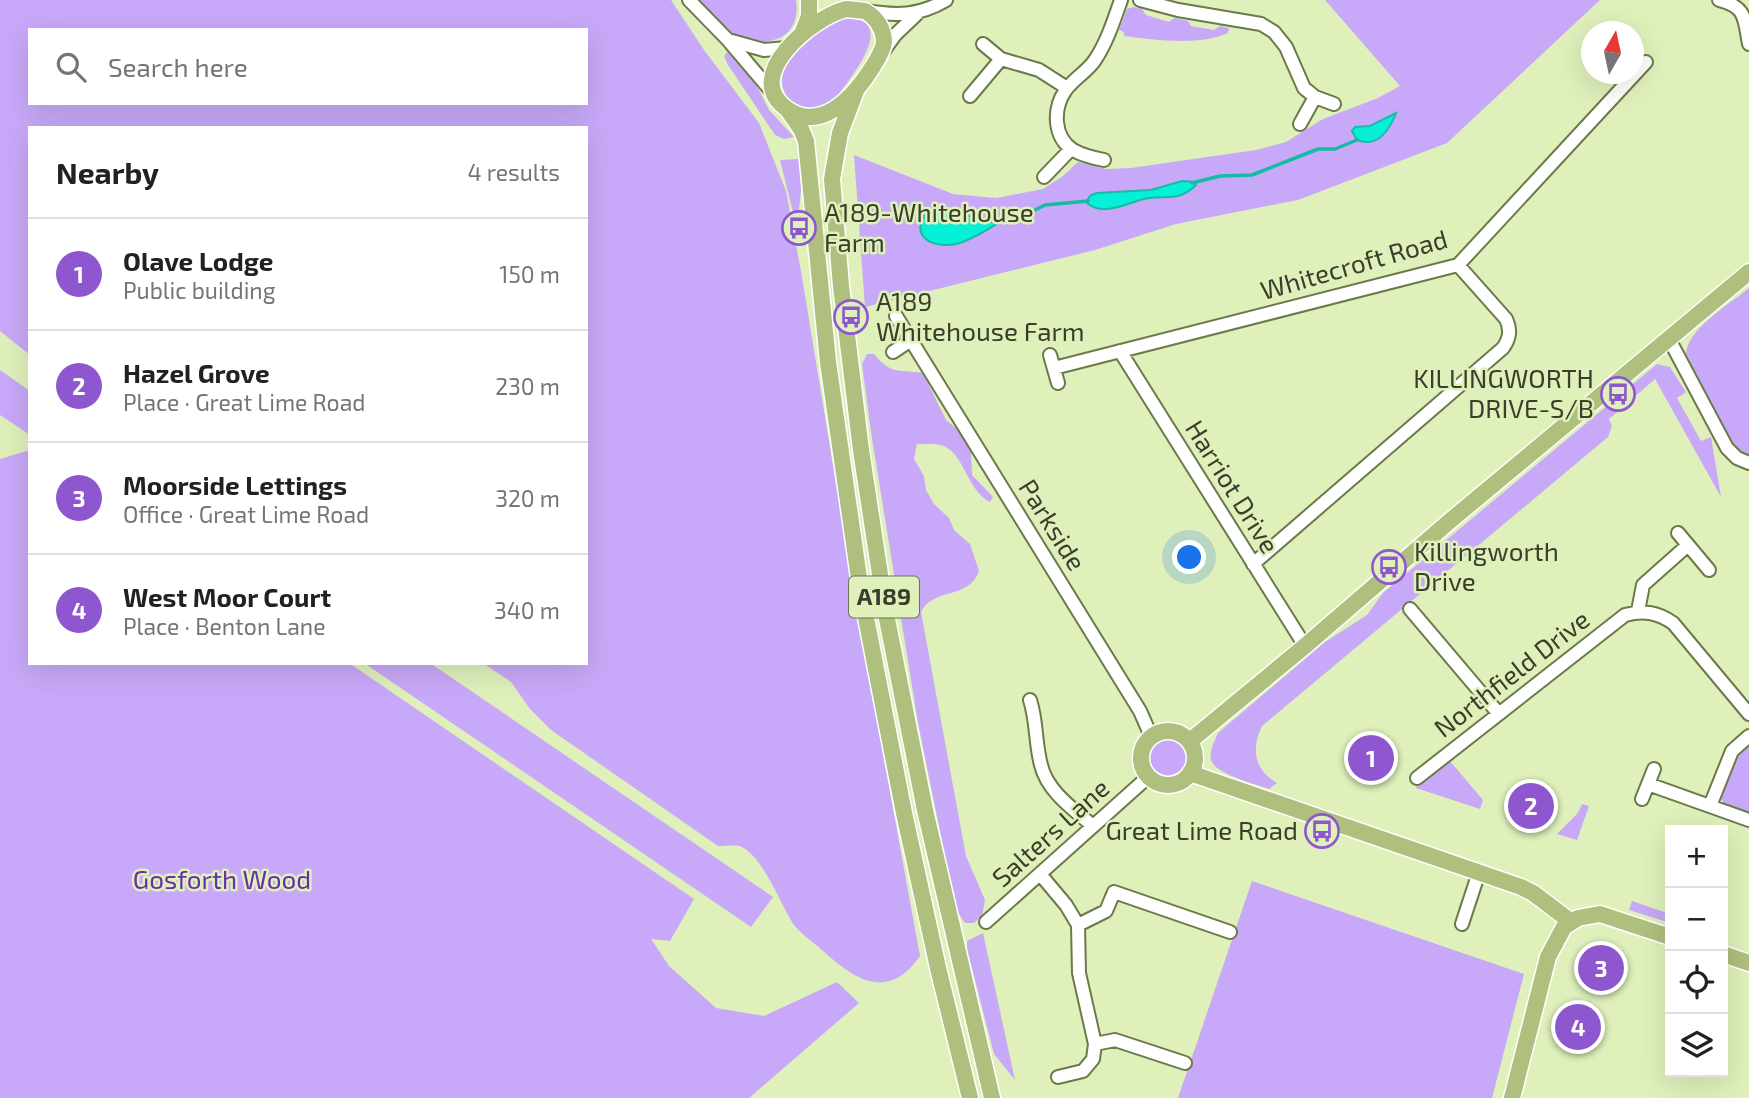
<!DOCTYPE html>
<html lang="en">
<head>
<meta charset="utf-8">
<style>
	body { margin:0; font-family:"Exo 2",sans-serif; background:#f6f6f6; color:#202124 }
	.controls { position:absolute; right:21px; bottom:21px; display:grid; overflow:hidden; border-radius:0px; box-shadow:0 7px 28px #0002 }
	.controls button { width:63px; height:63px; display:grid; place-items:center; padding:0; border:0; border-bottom:2px solid #e0e0e0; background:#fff; color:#202124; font:35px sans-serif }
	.compass { position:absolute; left:1581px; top:21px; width:63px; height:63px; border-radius:50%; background:#fff; box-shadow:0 7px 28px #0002; rotate:9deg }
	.you { position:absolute; left:1190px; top:558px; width:24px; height:24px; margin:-18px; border:5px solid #fff; border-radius:50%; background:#1a73e8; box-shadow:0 0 0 10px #1a73e833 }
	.badge { display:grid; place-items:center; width:46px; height:46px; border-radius:50%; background:#8e57cf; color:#fff; font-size:23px; font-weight:700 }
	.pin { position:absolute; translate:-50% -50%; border:4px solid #fff; box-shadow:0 2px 7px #0006 }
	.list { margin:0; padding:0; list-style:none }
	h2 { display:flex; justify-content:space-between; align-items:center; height:91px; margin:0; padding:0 28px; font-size:30px }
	h2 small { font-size:23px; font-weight:400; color:#757577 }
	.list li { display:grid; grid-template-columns:46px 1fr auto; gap:21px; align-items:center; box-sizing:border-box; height:112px; padding:0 28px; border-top:2px solid #e0e0e0 }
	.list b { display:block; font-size:26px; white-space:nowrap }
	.list p { margin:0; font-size:23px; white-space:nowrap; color:#757577 }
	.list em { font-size:23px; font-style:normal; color:#757577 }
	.icon { flex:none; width:38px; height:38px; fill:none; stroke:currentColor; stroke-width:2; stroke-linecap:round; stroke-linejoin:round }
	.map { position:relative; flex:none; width:1749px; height:1098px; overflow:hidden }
	.search { position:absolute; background:#fff; box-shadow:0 7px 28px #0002; left:28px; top:28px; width:560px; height:77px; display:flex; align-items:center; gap:18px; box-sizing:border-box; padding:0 24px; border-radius:0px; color:#757577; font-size:26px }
	.panel { position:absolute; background:#fff; box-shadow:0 7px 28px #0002; left:28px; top:126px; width:560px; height:539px; border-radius:0px }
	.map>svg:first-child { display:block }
	.green { fill:#c8a8f8; fill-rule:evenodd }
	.water { fill:#06f0d8; stroke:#15bba4; stroke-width:2 }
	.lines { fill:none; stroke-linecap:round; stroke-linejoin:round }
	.stream { stroke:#15bba4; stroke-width:3.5 }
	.minor-casing { stroke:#6b7a49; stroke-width:16 }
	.major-casing { stroke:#fff; stroke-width:19 }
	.minor { stroke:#fff; stroke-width:12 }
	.major { stroke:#afbf7d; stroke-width:16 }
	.labels { text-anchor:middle; stroke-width:5; stroke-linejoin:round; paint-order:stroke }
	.shield { fill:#dff0bb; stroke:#6b7456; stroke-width:2 }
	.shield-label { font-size:24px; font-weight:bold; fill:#393f2a }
	.poi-label { font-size:26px; fill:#393f2a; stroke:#dff0bb; text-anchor:start }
	.street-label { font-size:26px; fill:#393f2a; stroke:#dff0bb }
	.park-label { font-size:26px; fill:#6a2ea7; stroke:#dff0bb }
</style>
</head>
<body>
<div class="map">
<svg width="1749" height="1098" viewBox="0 0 1749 1098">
	<rect width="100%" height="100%" fill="#dff0bb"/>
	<!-- green -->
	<path class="green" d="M0,0H671L704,50L759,123L786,191L802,277L857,612L920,956C888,1002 855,980 822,950C813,942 801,934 794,925C781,906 762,853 739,846C733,845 724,846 718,846L551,730L530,709L511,682L483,663H586V128H30V355L0,331ZM30,30H586V103H30Z
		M696,0H796C798,12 796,22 789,31C784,37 777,39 770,41C739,48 716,20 696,0Z
		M1325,0H1600L1447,143L1298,200L1176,224L1095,250L865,307L854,155L953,194L996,198L1043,189L1063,176L1078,162L1106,169L1131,168L1256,150L1286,142L1323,119L1378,98L1400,86Z
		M1133,7L1142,9L1146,15L1169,22L1174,18L1188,21L1191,26L1214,30L1220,26L1229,28L1228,33C1200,46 1154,40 1124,36V32L1119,30L1127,9Z
		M839,17C889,16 869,51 852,76C840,92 826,118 802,108C795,105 790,101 786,95C779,82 782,70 789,59L828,23Z
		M728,51L744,67L759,90L769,110L794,137L784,139L775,135L728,65L724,56Z
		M799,159L801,190L798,219L795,220L780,160Z
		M1749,288V455L1738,450L1729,438L1686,354C1687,329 1730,304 1749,288Z
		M867,354H874C892,376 899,369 923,373L946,420L964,435L971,452L972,475L993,497L990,502C966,490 964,450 940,445C933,443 924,445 917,444L914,459L924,476L926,490L934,504L949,518L954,530L970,544L979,571C969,600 933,587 921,612L966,856L985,900L982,916L974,923H965L956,910L918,723L871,432L862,364Z
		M1657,364L1670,367L1686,392L1677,398L1701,441L1711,437L1721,497L1655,379L1609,419L1612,426L1608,437L1262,726C1251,748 1254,770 1277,783L1269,789C1255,784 1215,774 1211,760C1209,750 1215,741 1218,733L1325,642L1367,615L1383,593Z
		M0,370L30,391V435L0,415Z
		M30,450V663H349L694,899L670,941L651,939L669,966L716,1008L764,1016L837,982L859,1003L749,1098H0V459Z
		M364,663H430L773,897L751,927Z
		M1148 759a20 20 0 1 1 40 0a20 20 0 1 1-40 0Z
		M1749,744V812L1724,803L1720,797L1738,753Z
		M1449,760L1483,800L1480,809L1416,788L1418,783Z
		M1582,804L1589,806L1577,840L1557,834L1578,813Z
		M1252,881L1524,974L1492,1098H1178Z
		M1632,901L1670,914V923L1629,910Z
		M983,933L1015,1080L994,1054L967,949V941Z"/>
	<!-- water -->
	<path class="water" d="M1396,113C1389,131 1378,148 1357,140L1352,131L1355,127L1370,126Z
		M1182,181L1194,182L1196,185C1178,203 1165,194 1144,199C1126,203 1102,218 1086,202L1091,195L1097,193L1151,190Z
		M940,210L1000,222C987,230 975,238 960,243C936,250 906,238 928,211Z"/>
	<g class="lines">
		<!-- stream -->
		<path class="stream" d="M1192,183L1220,176L1252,175L1318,149H1335L1357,140
			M1000,222L1027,214L1045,205L1088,201"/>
		<!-- minor casing -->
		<g class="minor-casing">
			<path id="minor" d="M689,0L728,40L773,93
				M1140,0L1178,10L1261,24L1274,32L1286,47L1304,88L1315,97L1334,104
				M1719,0C1747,7 1744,19 1749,44
				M866,11C896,16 919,16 946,0
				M732,41L764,50L787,48
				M983,44L1001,59L1039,70L1067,88
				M882,53L895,35L917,14
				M970,96L1001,59
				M1300,124L1315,97
				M1104,160C1093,158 1082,155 1073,150C1053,137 1053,109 1065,91C1073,79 1087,72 1095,60C1107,42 1114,20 1121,0
				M1044,177L1071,149
				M896,316L1140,711L1151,736
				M1669,339L1727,448L1737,458L1749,463
				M1120,351L1305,646
				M893,352L911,340
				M1050,355L1058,383
				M1054,368L1458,265L1646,62
				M1678,533L1709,570
				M1253,564L1503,348C1510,338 1511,330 1506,319L1458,265
				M1410,609L1499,714
				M1638,611L1643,585L1688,545
				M1030,700C1037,721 1035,743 1041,765C1047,791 1073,809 1093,826
				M1417,778L1625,615C1643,610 1657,612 1673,623L1749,714
				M1648,784L1749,820
				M1642,799L1654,769
				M1710,806L1732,751L1749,736
				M1040,874L1066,905L1078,925L1106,911L1114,892L1230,932
				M986,922L1148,777
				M1462,924L1479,872
				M1095,1044L1115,1040L1185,1063
				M1058,1077L1083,1071L1093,1059L1095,1044L1079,973L1078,925"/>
		</g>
		<!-- major casing -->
		<g class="major-casing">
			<path id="major" d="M846,9L865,11C876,17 884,29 884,42C883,52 875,63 870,71C853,97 821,133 787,109C740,76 813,17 846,9Z
				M802,34L809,16V0
				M856,91L840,133L832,179L841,286L861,450L886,614L925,810L992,1098
				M787,109L801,129L806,141L828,362L861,592L904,813L938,968L970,1098
				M1141 758a27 27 0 1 1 54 0a27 27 0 1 1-54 0Z
				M1190,741L1305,646L1451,520L1749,272
				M1190,773L1521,887L1533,893L1570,921
				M1723,954L1749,963
				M1512,1098L1548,957L1564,927L1578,918L1600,914L1670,937"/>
		</g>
		<!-- minor -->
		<use href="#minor" class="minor"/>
		<!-- major -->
		<use href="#major" class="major"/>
	</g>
	<!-- icons -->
	<defs>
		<g id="bus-ring" transform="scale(1.75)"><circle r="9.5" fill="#dff0bb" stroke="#8e57cf" stroke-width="1.5"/><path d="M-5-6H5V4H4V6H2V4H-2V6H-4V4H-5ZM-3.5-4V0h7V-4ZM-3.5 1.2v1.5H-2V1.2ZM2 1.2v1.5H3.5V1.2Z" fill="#8e57cf"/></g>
	</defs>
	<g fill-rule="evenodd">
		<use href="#bus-ring" x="799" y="228"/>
		<use href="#bus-ring" x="851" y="317"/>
		<use href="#bus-ring" x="1618" y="394"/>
		<use href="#bus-ring" x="1389" y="567"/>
		<use href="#bus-ring" x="1322" y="831"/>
	</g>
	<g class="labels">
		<!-- shield labels -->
		<rect class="shield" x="849" y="576.5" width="70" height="41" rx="5"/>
		<g class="shield-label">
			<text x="884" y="605">A189</text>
		</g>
		<!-- poi labels -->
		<g class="poi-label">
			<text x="824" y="222">A189-Whitehouse<tspan x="824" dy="30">Farm</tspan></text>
			<text x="876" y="311">A189<tspan x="876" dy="30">Whitehouse Farm</tspan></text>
			<text x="1594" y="388" text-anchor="end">KILLINGWORTH<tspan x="1594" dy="30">DRIVE-S/B</tspan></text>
			<text x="1414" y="561">Killingworth<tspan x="1414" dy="30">Drive</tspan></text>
			<text x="1298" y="840" text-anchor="end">Great Lime Road</text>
		</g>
		<!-- street labels -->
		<g class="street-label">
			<text transform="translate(1354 265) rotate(-16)" y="9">Whitecroft Road</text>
			<text transform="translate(1232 487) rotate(58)" y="9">Harriot Drive</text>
			<text transform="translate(1052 525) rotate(58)" y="9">Parkside</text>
			<text transform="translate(1512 674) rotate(-38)" y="9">Northfield Drive</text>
			<text transform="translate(1051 833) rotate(-42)" y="9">Salters Lane</text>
		</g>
		<!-- park labels -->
		<g class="park-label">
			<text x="222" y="889">Gosforth Wood</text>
		</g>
	</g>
</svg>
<div class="controls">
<button>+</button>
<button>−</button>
<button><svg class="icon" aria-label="locate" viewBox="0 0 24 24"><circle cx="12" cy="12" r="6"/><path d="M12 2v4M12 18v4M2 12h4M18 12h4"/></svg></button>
<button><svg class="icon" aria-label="layers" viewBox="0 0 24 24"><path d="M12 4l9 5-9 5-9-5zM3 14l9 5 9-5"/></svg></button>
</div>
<svg class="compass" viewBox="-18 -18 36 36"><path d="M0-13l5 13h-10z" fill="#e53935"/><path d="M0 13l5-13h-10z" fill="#757577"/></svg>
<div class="you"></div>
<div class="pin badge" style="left:1371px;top:758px">1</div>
<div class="pin badge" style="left:1531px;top:806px">2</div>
<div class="pin badge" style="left:1601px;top:968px">3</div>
<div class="pin badge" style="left:1578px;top:1027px">4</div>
<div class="search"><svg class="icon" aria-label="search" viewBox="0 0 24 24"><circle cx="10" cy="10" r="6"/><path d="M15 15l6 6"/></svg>Search here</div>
<section class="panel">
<h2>Nearby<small>4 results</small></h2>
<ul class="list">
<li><span class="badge">1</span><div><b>Olave Lodge</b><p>Public building</p></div><em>150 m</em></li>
<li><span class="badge">2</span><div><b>Hazel Grove</b><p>Place · Great Lime Road</p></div><em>230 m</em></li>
<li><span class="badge">3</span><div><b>Moorside Lettings</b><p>Office · Great Lime Road</p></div><em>320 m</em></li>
<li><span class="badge">4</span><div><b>West Moor Court</b><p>Place · Benton Lane</p></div><em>340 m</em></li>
</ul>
</section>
</div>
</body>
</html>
